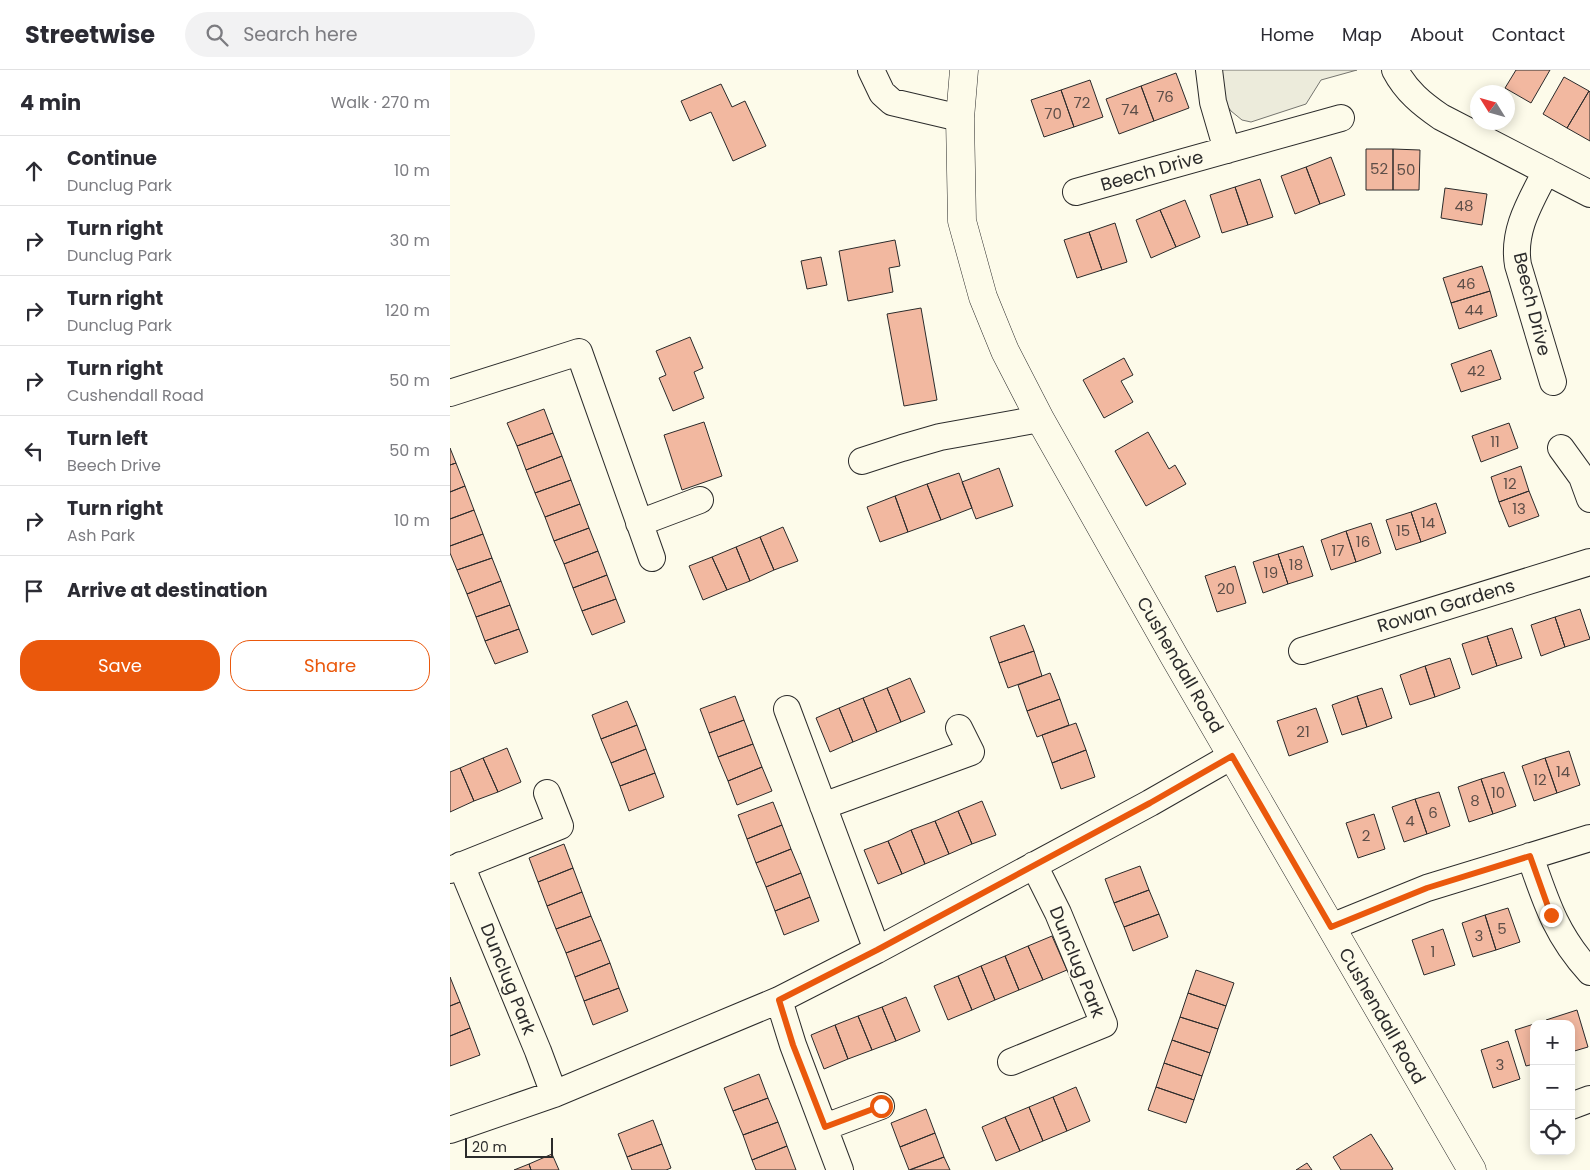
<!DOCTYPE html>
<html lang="en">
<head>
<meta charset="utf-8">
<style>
	body { margin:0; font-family:Poppins,sans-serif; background:#f2f2f3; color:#2b2b33 }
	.controls { position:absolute; right:15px; bottom:15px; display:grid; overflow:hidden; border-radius:10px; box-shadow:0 2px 12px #0003 }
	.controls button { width:45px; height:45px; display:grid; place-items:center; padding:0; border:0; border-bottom:1px solid #e1e1e2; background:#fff; color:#2b2b33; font:25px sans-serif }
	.compass { position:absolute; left:1020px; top:15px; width:45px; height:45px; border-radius:50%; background:#fff; box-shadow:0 2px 12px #0003; rotate:307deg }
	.scale { position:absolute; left:15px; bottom:12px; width:88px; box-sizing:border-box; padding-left:5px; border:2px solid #2b2b2b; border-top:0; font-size:14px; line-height:18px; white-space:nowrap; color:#2b2b2b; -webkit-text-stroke:4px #fdfbea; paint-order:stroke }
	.stop { position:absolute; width:15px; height:15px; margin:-11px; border:4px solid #ea580c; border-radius:50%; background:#fff }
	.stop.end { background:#ea580c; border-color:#fff; box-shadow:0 1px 5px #0008 }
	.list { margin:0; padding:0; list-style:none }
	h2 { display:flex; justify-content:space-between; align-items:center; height:65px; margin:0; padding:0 20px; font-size:21px }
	h2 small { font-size:16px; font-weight:400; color:#7c7c81 }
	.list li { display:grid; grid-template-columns:32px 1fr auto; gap:15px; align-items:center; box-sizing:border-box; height:70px; padding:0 20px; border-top:1px solid #e1e1e2 }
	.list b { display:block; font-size:19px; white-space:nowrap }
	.list p { margin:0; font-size:16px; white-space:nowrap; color:#7c7c81 }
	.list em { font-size:16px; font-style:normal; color:#7c7c81 }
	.actions { display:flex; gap:10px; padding:15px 20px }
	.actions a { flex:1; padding:11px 0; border:1px solid #ea580c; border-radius:20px; text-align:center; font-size:18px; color:#ea580c }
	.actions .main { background:#ea580c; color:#fff }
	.icon { flex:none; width:28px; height:28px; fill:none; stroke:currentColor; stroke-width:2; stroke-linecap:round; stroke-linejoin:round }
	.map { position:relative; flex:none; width:1140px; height:1100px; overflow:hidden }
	header { display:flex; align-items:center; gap:30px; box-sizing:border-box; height:70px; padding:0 25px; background:#fff; border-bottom:1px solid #e1e1e2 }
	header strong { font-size:24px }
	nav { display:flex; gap:28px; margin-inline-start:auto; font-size:18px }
	.search { width:350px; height:45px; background:#f2f2f3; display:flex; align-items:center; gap:12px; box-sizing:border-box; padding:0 18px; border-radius:28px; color:#7c7c81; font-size:19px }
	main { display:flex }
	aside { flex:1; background:#fff }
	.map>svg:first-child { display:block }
	.green { fill:#ecebdb; stroke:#74746e }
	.building { fill:#f2b8a0; stroke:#2b2b2b }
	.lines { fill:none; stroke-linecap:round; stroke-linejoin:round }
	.street-casing { stroke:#2b2b2b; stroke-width:28 }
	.primary-casing { stroke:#2b2b2b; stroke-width:29 }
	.street { stroke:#fdfbea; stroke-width:26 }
	.primary { stroke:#fdfbea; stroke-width:28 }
	.route { stroke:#ea580c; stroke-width:6 }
	.labels { text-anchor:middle; stroke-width:4; stroke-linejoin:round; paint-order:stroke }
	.number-label { font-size:15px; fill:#5d4e48 }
	.street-label { font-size:18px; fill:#2b2b2b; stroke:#fdfbea }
</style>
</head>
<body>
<header>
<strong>Streetwise</strong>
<div class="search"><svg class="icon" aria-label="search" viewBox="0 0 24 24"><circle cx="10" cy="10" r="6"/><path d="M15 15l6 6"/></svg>Search here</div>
<nav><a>Home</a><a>Map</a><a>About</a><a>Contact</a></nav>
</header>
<main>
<aside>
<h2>4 min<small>Walk · 270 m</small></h2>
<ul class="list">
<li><svg class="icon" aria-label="ahead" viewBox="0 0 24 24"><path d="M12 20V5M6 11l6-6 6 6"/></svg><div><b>Continue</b><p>Dunclug Park</p></div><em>10 m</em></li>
<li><svg class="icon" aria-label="right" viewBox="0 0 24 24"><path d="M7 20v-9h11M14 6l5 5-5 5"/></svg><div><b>Turn right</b><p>Dunclug Park</p></div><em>30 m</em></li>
<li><svg class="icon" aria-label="right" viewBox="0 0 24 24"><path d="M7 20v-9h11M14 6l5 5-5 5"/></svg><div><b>Turn right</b><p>Dunclug Park</p></div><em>120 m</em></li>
<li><svg class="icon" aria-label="right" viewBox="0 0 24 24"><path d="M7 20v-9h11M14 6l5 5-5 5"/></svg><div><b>Turn right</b><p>Cushendall Road</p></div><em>50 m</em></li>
<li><svg class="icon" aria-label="left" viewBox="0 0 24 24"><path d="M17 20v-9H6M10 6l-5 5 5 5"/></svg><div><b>Turn left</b><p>Beech Drive</p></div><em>50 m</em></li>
<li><svg class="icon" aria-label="right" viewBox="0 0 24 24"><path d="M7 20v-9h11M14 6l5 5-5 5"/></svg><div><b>Turn right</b><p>Ash Park</p></div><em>10 m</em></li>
<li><svg class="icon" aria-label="arrive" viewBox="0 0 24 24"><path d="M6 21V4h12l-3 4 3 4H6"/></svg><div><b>Arrive at destination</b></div></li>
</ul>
<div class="actions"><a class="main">Save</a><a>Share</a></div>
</aside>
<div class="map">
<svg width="1140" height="1100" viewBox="0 0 1140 1100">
	<rect width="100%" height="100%" fill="#fdfbea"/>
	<!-- green -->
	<path class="green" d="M769,0H907L871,10L856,34L801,52L792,50L781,41L774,31Z"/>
	<!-- building -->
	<path class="building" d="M1066,0H1100L1081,33L1055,18Z
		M726,3L739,38L704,51L691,16Z
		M1114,7L1139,21L1117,58L1093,44Z
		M640,10L653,47L624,57L611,20Z
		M271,14L282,37L295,31L316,76L283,91L261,42L240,51L231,31Z
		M691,16L704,51L669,64L656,29Z
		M611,20L624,57L594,67L581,30Z
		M1139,21L1140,22V71L1117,58Z
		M916,79H943V120H916Z
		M943,79L970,80L969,120H943Z
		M881,87L895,125L870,134L856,97Z
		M856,97L870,134L845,144L831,106Z
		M810,109L823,147L798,155L785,117Z
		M785,117L798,155L772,163L760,125Z
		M995,118L1037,124L1032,155L991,148Z
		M735,130L750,167L726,177L710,140Z
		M710,140L726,177L701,188L686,150Z
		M665,153L677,192L652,200L639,162Z
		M639,162L652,200L627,208L614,170Z
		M445,170L450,196L439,198L443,222L398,231L389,181Z
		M371,187L377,215L357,219L351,191Z
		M1032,196L1040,221L1001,233L993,208Z
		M1040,221L1047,246L1009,259L1001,233Z
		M471,238L487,330L454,336L437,244Z
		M240,267L253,298L244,302L254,328L223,341L209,308L216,305L206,281Z
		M1041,280L1051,309L1011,322L1001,294Z
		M674,288L683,305L671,311L683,332L654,348L633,310Z
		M94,339L103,363L67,376L57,353Z
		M254,352L272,406L232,420L214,365Z
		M1059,353L1068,378L1031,392L1022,366Z
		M698,362L719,399L725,395L736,414L696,436L665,381Z
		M103,363L112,386L76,400L67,376Z
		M0,378L6,393L0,395Z
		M112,386L121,410L85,423L76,400Z
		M6,393L15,416L0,422V395Z
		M1071,396L1079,421L1049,432L1041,407Z
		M549,398L563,436L526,449L512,412Z
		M509,403L522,438L491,450L477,414Z
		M121,410L130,434L95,447L85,423Z
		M477,414L491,450L458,462L445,426Z
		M15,416L24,440L0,449V422Z
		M1079,421L1089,446L1059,457L1049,432Z
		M445,426L458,462L430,472L417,437Z
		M986,433L996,463L971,472L961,442Z
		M130,434L139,458L104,471L95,447Z
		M24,440L33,464L0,476V449Z
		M961,442L971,472L946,480L936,450Z
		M921,453L931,483L906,492L896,461Z
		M333,457L348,491L324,500L310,467Z
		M139,458L148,481L114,494L104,471Z
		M896,461L906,492L881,500L871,470Z
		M33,464L42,488L7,500L0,483V476Z
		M310,467L324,500L300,511L286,477Z
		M853,476L863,506L838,514L828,484Z
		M286,477L300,511L277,520L262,487Z
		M148,481L157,505L123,518L114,494Z
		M828,484L838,514L813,523L803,492Z
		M262,487L277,520L253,530L239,496Z
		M42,488L51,511L17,524L7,500Z
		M785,496L796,533L767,542L755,506Z
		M157,505L166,529L132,541L123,518Z
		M51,511L60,535L26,547L17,524Z
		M166,529L175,552L142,565L132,541Z
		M60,535L69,559L35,571L26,547Z
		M1130,539L1140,569L1115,577L1105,547Z
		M1105,547L1115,577L1091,586L1081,555Z
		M574,555L584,581L549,593L540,567Z
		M1062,558L1072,588L1047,596L1037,566Z
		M69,559L78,582L45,594L35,571Z
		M1037,566L1047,596L1022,605L1012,574Z
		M584,581L592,606L558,618L549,593Z
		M1000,588L1010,618L985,627L975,596Z
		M975,596L985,627L960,635L950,605Z
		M600,603L610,629L577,641L568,615Z
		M460,608L475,642L451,652L437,618Z
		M437,618L451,652L427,662L413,628Z
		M932,618L942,648L917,657L907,626Z
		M285,626L294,650L259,663L250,639Z
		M907,626L917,657L892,665L882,635Z
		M413,628L427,662L403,672L389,638Z
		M610,629L619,655L587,667L577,641Z
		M177,631L187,655L151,669L142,645Z
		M389,638L403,672L380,682L366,648Z
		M866,638L878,672L839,686L827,651Z
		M294,650L303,674L268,687L259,663Z
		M626,653L636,680L602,693L592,665Z
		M187,655L196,679L161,693L151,669Z
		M303,674L312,697L278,711L268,687Z
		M57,678L71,712L48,722L33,688Z
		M196,679L205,703L170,716L161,693Z
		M636,680L645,707L611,719L602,693Z
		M1119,681L1130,715L1107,723L1095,688Z
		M33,688L48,722L24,731L10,698Z
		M1095,688L1107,723L1084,731L1072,696Z
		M312,697L322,721L287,735L278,711Z
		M10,698L24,731L0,742V702Z
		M1054,702L1066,736L1043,744L1031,709Z
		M205,703L214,727L179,741L170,716Z
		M1031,709L1043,744L1019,752L1008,717Z
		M989,722L1000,756L977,764L965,729Z
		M965,729L977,764L954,772L942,737Z
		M532,731L546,765L522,774L508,741Z
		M323,732L332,755L297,769L288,745Z
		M508,741L522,774L499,784L485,751Z
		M924,744L935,779L908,788L896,753Z
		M485,751L499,784L475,794L461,760Z
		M332,755L341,779L306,793L297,769Z
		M461,760L475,794L452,804L438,771Z
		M438,771L452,804L428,814L414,780Z
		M114,774L123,798L88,812L79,788Z
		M341,779L351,803L316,817L306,793Z
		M690,796L699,820L664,833L655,809Z
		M123,798L132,822L97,836L88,812Z
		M351,803L360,827L325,841L316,817Z
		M699,820L709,844L674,857L664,833Z
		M132,822L141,846L106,859L97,836Z
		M360,827L369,851L334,865L325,841Z
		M1058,838L1070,872L1046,880L1035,845Z
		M709,844L718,867L683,881L674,857Z
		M1035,845L1046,880L1023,887L1012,853Z
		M141,846L151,870L116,883L106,859Z
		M993,859L1005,895L974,905L962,870Z
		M602,866L617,900L593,910L578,876Z
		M151,870L160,893L125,907L116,883Z
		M578,876L593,910L569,920L555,886Z
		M555,886L569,920L545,930L531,896Z
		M160,893L169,918L134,931L125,907Z
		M531,896L545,930L522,940L508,906Z
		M746,900L784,913L776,936L738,923Z
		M508,906L522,940L498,950L484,916Z
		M0,907L10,932L0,936Z
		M169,918L178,941L143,955L134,931Z
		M738,923L776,936L768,959L730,947Z
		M456,927L470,961L446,971L432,937Z
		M10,932L20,958L0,966V936Z
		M432,937L446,971L422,980L408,946Z
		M1127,940L1138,977L1121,982V954H1097L1096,950Z
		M408,946L422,980L398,989L385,955Z
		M730,947L768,959L760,983L722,970Z
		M1084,954V994L1076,996L1065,960Z
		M385,955L398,989L374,999L361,965Z
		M20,958L30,985L0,996V966Z
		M722,970L760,983L752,1006L714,993Z
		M1058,971L1070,1009L1043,1018L1031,980Z
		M714,993L752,1006L744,1030L706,1017Z
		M309,1004L318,1028L283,1041L274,1018Z
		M626,1017L640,1051L617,1061L603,1027Z
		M706,1017L744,1030L736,1053L698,1040Z
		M603,1027L617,1061L593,1071L579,1037Z
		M318,1028L328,1052L293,1065L283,1041Z
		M579,1037L593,1071L570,1081L555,1047Z
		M476,1039L485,1063L450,1077L441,1053Z
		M555,1047L570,1081L546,1091L532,1057Z
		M203,1050L212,1074L177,1087L168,1064Z
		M328,1052L337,1076L302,1090L293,1065Z
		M485,1063L494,1087L459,1100L450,1077Z
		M921,1064L943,1099L941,1100H891L883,1087Z
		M212,1074L221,1098L216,1100H182L177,1087Z
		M337,1076L346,1100H306L302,1090Z
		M102,1084L109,1100H81L79,1094Z
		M494,1087L500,1100H460Z
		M857,1093L862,1100H846Z
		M79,1094L81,1100H64Z"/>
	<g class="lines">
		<!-- street casing -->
		<g class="street-casing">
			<path id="street" d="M421,0L432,23L442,32L510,48
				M759,0L763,32L777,80
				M945,0C956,21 972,34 991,47L1140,124
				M1096,101C1081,131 1062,160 1068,195L1103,312
				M626,122L891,48
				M0,323L129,282L202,488
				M1111,378L1132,407L1140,429
				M412,391L452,378L490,367L590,349
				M189,453L250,430
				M852,581L1140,492
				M337,639L427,880
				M373,736L521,682L509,658
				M1080,786C1096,832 1106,865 1140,902
				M11,795L88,981L104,1024
				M0,800L110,756L97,723
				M881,857L977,818L1140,768
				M329,930L343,975L390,1100
				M561,992L654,954L608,843L584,795
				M1121,1036L1140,1029
				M375,1057L431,1036
				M0,1060L104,1024L329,930L427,880L700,733L782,686"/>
		</g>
		<!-- primary casing -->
		<g class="primary-casing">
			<path id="primary" d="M514,0L510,48L512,151L533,227L555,281L590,349L724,586L1022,1100"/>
		</g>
		<!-- street -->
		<use href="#street" class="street"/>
		<!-- primary -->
		<use href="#primary" class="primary"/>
	</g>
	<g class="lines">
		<!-- route -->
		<path class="route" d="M431,1036L375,1057L343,975L329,930L427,880L700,733L782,686L881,857L977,818L1080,786L1101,845"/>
	</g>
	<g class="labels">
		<!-- number labels -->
		<g class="number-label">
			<text x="715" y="32">76</text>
			<text x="632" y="38">72</text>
			<text x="680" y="45">74</text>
			<text x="603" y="49">70</text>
			<text x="929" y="104">52</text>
			<text x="956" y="105">50</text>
			<text x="1014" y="141">48</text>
			<text x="1016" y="219">46</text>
			<text x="1024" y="245">44</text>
			<text x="1026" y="306">42</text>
			<text x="1045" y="377">11</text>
			<text x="1060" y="419">12</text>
			<text x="1069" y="444">13</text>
			<text x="978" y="458">14</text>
			<text x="953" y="466">15</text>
			<text x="913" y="477">16</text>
			<text x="888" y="486">17</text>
			<text x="846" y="500">18</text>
			<text x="821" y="508">19</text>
			<text x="776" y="524">20</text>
			<text x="853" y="667">21</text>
			<text x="1113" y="707">14</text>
			<text x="1090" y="715">12</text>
			<text x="1048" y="728">10</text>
			<text x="1025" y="736">8</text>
			<text x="983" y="748">6</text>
			<text x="960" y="756">4</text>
			<text x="916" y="771">2</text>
			<text x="1052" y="864">5</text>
			<text x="1029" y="871">3</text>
			<text x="983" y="887">1</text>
			<text x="1050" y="1000">3</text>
		</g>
		<!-- street labels -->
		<g class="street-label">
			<text transform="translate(702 101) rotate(-16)" y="6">Beech Drive</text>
			<text transform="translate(1082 234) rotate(76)" y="6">Beech Drive</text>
			<text transform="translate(996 536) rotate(-17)" y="6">Rowan Gardens</text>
			<text transform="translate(730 595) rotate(60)" y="6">Cushendall Road</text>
			<text transform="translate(627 892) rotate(68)" y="6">Dunclug Park</text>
			<text transform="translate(58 909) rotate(68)" y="6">Dunclug Park</text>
			<text transform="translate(932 946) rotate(60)" y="6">Cushendall Road</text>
		</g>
	</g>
</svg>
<div class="controls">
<button>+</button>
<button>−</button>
<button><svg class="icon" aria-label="locate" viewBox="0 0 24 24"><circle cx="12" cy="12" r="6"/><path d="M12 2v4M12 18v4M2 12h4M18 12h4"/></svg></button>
</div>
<svg class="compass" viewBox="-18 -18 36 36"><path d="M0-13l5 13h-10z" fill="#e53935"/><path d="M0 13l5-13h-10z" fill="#7c7c81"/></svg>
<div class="scale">20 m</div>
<div class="stop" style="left:431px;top:1036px"></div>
<div class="stop end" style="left:1101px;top:845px"></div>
</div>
</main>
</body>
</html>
